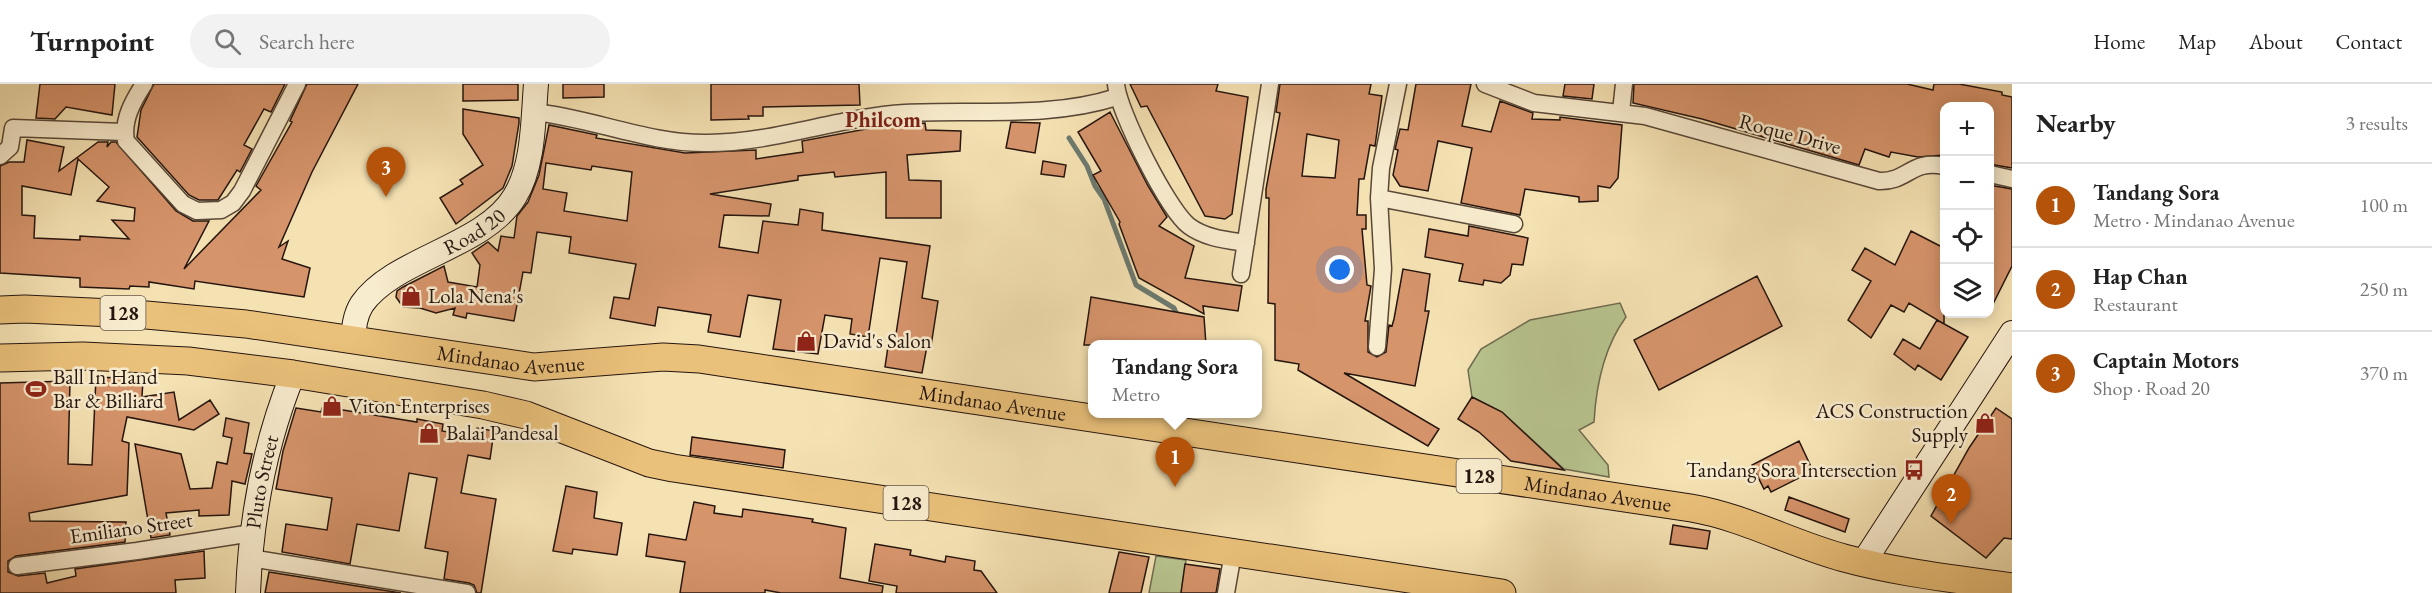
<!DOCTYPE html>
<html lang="en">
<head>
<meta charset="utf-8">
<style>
	body { margin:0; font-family:"EB Garamond",serif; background:#f2f2f2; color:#222 }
	.controls { position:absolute; right:18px; top:18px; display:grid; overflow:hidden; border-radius:12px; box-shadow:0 3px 15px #0003 }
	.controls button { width:54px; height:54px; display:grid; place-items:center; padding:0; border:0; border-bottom:2px solid #e0e0e0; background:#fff; color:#222; font:30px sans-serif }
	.you { position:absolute; left:1340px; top:186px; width:21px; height:21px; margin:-15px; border:4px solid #fff; border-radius:50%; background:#1a73e8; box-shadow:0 0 0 9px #1a73e833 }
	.badge { display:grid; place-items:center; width:39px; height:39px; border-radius:50%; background:#b45309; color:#fff; font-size:20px; font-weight:700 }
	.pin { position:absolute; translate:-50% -50px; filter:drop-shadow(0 2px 3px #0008) }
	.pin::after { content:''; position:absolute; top:32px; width:21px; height:18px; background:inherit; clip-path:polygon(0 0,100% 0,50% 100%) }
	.popup { position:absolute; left:1088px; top:256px; width:174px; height:78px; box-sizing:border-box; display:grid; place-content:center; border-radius:12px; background:#fff; filter:drop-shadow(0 2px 4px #0005); font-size:20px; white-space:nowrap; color:#767676 }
	.popup b { font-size:22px; color:#222 }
	.popup::after { content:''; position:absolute; left:50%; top:100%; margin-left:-12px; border:12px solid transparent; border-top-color:#fff }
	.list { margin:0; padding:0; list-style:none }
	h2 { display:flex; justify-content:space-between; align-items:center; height:78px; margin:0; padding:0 24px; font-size:26px }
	h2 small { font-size:20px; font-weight:400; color:#767676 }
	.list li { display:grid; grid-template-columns:39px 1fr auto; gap:18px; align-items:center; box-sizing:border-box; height:84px; padding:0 24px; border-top:2px solid #e0e0e0 }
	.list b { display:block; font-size:22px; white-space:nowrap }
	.list p { margin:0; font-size:20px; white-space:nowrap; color:#767676 }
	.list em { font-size:20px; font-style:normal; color:#767676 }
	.icon { flex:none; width:33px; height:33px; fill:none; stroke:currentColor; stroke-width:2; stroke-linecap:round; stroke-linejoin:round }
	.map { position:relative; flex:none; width:2012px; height:509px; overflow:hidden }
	header { display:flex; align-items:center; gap:36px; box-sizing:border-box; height:84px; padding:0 30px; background:#fff; border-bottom:2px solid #e0e0e0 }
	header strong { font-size:28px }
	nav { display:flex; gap:33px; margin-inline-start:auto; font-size:21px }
	.search { width:420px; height:54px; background:#f2f2f2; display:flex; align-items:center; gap:15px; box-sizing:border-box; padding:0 21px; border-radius:33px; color:#767676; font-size:22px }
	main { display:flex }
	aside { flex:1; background:#fff }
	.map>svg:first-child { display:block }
	.green { fill:#b8c48f; stroke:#6e6c4f; stroke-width:1.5 }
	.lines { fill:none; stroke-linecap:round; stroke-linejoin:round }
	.stream { stroke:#6c7a6f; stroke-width:5 }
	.building { fill:#d6946b; stroke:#25150f; stroke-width:1.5; fill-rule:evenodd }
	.street-casing { stroke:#594838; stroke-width:19 }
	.secondary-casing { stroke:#25150f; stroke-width:26 }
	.primary-casing { stroke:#25150f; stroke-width:29 }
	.street { stroke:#f8ecce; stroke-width:16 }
	.secondary { stroke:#f8ecce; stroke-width:24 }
	.primary { stroke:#eac17a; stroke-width:27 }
	.labels { text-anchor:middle; stroke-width:5; stroke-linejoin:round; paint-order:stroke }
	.shield { fill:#f8ecce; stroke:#645648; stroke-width:1.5 }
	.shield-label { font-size:20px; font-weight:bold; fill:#25150f }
	.street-label { font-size:21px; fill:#25150f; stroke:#f8ecce }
	.poi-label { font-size:21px; fill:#25150f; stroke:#f8ecce; text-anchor:start }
	.neighbourhood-label { font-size:22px; font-weight:bold; fill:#7a1f14; stroke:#f8ecce }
</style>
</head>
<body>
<header>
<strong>Turnpoint</strong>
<div class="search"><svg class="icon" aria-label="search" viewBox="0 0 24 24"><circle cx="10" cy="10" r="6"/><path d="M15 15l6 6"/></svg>Search here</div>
<nav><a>Home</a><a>Map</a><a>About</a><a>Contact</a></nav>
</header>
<main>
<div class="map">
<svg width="2012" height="509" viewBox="0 0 2012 509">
	<rect width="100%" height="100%" fill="#f5e2b3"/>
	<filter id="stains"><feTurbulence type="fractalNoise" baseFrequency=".00333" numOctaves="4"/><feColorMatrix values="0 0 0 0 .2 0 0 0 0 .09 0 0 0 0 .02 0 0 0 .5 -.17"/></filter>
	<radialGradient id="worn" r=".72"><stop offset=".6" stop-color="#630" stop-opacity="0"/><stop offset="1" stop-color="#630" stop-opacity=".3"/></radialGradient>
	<!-- green -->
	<path class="green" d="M1620,219L1626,233C1604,263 1596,302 1594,338L1579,346L1608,381L1609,393L1564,385L1502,328L1472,313L1468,286L1481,265L1530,236Z
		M1156,472L1186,476L1181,509H1149Z"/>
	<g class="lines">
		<!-- stream -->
		<path class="stream" d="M1069,54L1087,82L1095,102L1104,115L1136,201L1174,224L1179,235"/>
	</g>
	<!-- building -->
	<path class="building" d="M40,0H115L112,31L66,23L55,35L36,34Z
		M154,0H285L271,28L264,25L244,61L252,65L240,88L237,86L218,116H199L189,111L137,53L141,26Z
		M307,0H358L312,88L279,163L288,157L282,175L310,184L304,213L195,197L194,205L149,198V203L130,202L129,205L80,203V194L0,189V82L9,78H24L27,56L64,63L59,87L98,58H108L107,63L111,58H116L176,127L193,137H209L184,185L261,106L256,102L292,38L290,37ZM78,75L109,103L97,117L135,124L134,137L112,136L129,155L80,152V156L34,154L35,132L22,131V102L71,111Z
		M463,0H518V16L463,17Z
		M563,0H604V13L563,14Z
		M711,0H859L860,21L763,23V32H748L749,35L711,36Z
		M1130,0H1218L1216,7L1248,13L1232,130L1225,135L1205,132L1147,22L1141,23Z
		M1280,0H1371L1369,10L1382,12L1375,62L1370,61L1364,95H1359L1357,131H1366V145H1362L1367,201L1371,202L1365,237H1368V268L1377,273L1386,268L1389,241L1392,242L1394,235L1403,185L1430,190L1425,227H1429L1415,302L1344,289L1439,345L1428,362L1298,286L1299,280L1275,276V220L1268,219L1269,114H1266V105L1280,29L1276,28ZM1307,50L1339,56L1335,94L1302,92Z
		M1416,0H1471L1462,42L1491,48L1500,17L1533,29L1532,35L1560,36V33L1622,41L1618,94L1610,104L1598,102V117L1579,118V113L1525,105L1520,131L1461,119L1472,64L1438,57L1428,107L1400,102L1393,91L1398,66L1395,65L1400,45L1408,46Z
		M1565,0H1594L1592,15L1563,12Z
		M1634,0H1907L1933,6L1934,0H1959L2002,8V11L2012,13V84L1989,80V22H1944V71L1918,73L1891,68L1889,73L1865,65L1859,81L1702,35L1633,19Z
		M463,25L519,34V39L512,82L503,104L456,140L440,114L463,100L460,96L483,81L463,50Z
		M1110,28L1148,102L1167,133L1159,142L1194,162L1185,194L1242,202L1238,227L1203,222L1204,230L1139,194L1119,140L1120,138L1093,91L1101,87L1078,48Z
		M1011,38L1040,39L1035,69L1006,64Z
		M925,39L926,46L961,47L960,67L907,71L909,96L941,97V134H886V88L835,93L834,88L798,92V96L710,110L771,120L769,132L724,131L719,163L758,169L763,137L798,141L800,125L823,129L822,146L930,162L922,214L938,217L931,262H927L922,289L885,283L890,249L896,250L907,178L880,174L868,253L850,250L852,235L825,231L818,270L773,265L781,216L748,211L740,253L708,248L711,231L658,223L655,242L610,234L614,213L629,215L636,180L569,169L571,153L537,148L531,189L523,188L514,237L467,229L466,234L453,231L455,224L436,229L420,224L403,223L396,213L397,207L403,203L444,182L448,198L477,203L480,181L472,169L488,158L498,167L501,152L514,154L517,132L528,118L539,91L549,41L597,51L596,54L685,69L756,66V75L803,68L802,57L882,42ZM546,79L591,86L592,82L632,88L627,137L564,127L567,109L543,105Z
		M1043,77L1066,81L1064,93L1041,90Z
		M1989,101L2012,105V182L1989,228Z
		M1469,142L1528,154L1523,181L1512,180L1510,191L1501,199L1484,196L1483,201L1459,197L1463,180L1425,173L1429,145L1468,152Z
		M1911,147L1944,164V240L1909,219L1904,228L1891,221L1871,254L1848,236L1871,197L1852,186L1865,164L1895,181Z
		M1757,192L1782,242L1659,306L1634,256Z
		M1091,213L1204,233L1206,261H1084Z
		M1937,236L1968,253L1941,296L1918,281L1915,286L1894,270L1903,255L1920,265Z
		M96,293L143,295L142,313L174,308L179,336L210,316L219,330L194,346L127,333L122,357L129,359L127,411L29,429L30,437L126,438L125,458L16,472L8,477V488L18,492L45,489L47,499L76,492L75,485L204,467L205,494L175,496L176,509H0V299L70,297L68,380L92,381Z
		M1472,313L1502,328L1564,386L1511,377L1479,348L1458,335Z
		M296,324L321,328L322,324L343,326L417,338V335L443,340L442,347L475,353L477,344L494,347L490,375L468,371L461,409L496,415L481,509H477L474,501L469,499L444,495L448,468L425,464L437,394L409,389L399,447L357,440L350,480L282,468L286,440L327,446L332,414L276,405L283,367Z
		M1996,324L2012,335V455L2004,454L1986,474L1931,432L1969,364Z
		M226,334L249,339L244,369L252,370L245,400L232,397L229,431L199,432V426L166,429L170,451L151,454L135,360L181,370L190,405L212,404L217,378L227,380L232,354L223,352Z
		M692,353L785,366L783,384L690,371Z
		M1799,357L1813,387L1771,408L1768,402L1764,405L1752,381Z
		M1172,362L1190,365L1189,384L1171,381Z
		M566,402L597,408L594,434L622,439L617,471L573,465L572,470L553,467Z
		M1789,413L1849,435L1845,448L1785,426Z
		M694,418L715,422L714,429L742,433L743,425L813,435L812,438L846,444L840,494L883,502L882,509H781L765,506V509H680L685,478L646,472L649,450L686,456Z
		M1673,441L1710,447L1707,465L1670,460Z
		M875,460L911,466L910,471L945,478L946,472L975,477L974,486L981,487L997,509H896L897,502L869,497Z
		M1119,468L1149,473L1141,509H1109Z
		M1185,480L1220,485L1216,509H1181Z
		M269,488L401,509H265Z"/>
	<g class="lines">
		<!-- street casing -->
		<g class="street-casing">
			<path id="street" d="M144,0C133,17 122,36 126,57L183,120L197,127L221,126L233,119L242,107L297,0
				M1116,0C1118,27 1168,126 1189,142C1205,154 1226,156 1246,159
				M1485,0L1534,19L1645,32L1879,97C1908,98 1911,75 1944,82
				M534,28C592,34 649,60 708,59C774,59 839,33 905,29C976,25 1048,35 1117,13
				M1621,28L1624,0
				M0,72L10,63L13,44L124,48
				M1990,90L2012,95
				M1379,114L1514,140
				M1241,190L1270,0
				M1377,263L1383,185L1379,114L1381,84L1398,0
				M250,474L467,509
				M17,482L137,467L252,449
				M1226,509L1233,469"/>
		</g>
		<!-- secondary casing -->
		<g class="secondary-casing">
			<g id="secondary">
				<path id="s1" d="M353,255C354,243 355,231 362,220C394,174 485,163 515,112C534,81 533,36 536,0"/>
				<path d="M1863,479L2012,249"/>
				<path id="s2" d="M248,509C251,433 264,361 293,290"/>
			</g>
		</g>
		<!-- primary casing -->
		<g class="primary-casing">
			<g id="primary">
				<path id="s3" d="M0,226L25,225L135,230L246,240L534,283L663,273L699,275L1691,424C1744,433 1792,460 1844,474C1899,489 1956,495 2012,503"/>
				<path d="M0,274L83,272L188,277L293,290L483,321L526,331L649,379L673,384L1502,509"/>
			</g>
		</g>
		<!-- street -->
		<use href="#street" class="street"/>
		<!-- secondary -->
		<use href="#secondary" class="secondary"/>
		<!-- primary -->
		<use href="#primary" class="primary"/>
	</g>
	<!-- icons -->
	<defs>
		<g id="shop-bare" transform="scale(1.62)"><path d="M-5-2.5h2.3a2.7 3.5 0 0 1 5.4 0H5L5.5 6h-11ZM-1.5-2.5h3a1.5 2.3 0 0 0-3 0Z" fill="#8f2418" stroke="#f8ecce" stroke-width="2.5" paint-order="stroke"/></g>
		<g id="stadium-bare" transform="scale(1.62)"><path d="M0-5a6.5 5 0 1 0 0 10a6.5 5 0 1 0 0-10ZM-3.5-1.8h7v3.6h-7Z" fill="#8f2418" stroke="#f8ecce" stroke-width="2.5" paint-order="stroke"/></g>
		<g id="bus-bare" transform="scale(1.62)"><path d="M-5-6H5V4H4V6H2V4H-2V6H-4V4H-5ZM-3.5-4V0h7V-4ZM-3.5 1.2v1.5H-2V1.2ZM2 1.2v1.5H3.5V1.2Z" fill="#8f2418" stroke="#f8ecce" stroke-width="2.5" paint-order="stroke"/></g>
	</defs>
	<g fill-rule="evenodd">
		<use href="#shop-bare" x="411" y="212"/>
		<use href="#shop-bare" x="806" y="257"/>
		<use href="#stadium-bare" x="36" y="305"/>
		<use href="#shop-bare" x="332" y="322"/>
		<use href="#shop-bare" x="1985" y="339"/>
		<use href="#shop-bare" x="429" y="349"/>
		<use href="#bus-bare" x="1914" y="386"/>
	</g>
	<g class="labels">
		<!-- shield labels -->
		<g class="shield">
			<rect x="100.5" y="212" width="45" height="34" rx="4.5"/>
			<rect x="1456.5" y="375" width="45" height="34" rx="4.5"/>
			<rect x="883.5" y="402" width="45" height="34" rx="4.5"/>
		</g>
		<g class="shield-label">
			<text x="123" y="236">128</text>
			<text x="1479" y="399">128</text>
			<text x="906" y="426">128</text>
		</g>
		<!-- street labels -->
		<g class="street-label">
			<text transform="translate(1790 50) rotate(15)" y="7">Roque Drive</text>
			<text dy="7" stroke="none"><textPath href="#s1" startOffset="171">Road 20</textPath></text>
			<text dy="7" stroke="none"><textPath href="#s3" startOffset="514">Mindanao Avenue</textPath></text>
			<text dy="7" stroke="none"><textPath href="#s3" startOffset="1000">Mindanao Avenue</textPath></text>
			<text dy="7" stroke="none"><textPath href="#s2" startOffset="112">Pluto Street</textPath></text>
			<text dy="7" stroke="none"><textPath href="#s3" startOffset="1612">Mindanao Avenue</textPath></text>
			<text transform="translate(131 444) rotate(-8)" y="7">Emiliano Street</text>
		</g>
		<!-- poi labels -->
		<g class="poi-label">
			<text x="428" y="219">Lola Nena's</text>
			<text x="823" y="264">David's Salon</text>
			<text x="53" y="300">Ball In Hand<tspan x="53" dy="24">Bar &amp; Billiard</tspan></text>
			<text x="349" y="329">Viton Enterprises</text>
			<text x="1968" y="334" text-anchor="end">ACS Construction<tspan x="1968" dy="24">Supply</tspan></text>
			<text x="446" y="356">Balai Pandesal</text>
			<text x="1897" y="393" text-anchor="end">Tandang Sora Intersection</text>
		</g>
		<!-- neighbourhood labels -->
		<g class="neighbourhood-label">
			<text x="883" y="43">Philcom</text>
		</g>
	</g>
	<rect width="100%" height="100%" filter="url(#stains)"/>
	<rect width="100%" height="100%" fill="url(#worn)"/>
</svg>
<div class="controls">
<button>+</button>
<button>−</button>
<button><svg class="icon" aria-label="locate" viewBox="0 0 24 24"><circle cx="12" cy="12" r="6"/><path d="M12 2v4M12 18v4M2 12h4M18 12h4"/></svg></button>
<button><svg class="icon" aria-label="layers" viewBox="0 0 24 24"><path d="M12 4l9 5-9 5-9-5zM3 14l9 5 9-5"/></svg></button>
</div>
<div class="you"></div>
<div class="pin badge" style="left:1175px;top:403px">1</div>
<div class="popup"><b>Tandang Sora</b>Metro</div>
<div class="pin badge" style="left:1951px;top:440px">2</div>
<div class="pin badge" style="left:386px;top:113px">3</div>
</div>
<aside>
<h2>Nearby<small>3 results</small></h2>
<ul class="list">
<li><span class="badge">1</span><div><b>Tandang Sora</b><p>Metro · Mindanao Avenue</p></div><em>100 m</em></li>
<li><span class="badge">2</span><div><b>Hap Chan</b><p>Restaurant</p></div><em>250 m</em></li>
<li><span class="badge">3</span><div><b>Captain Motors</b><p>Shop · Road 20</p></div><em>370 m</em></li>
</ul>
</aside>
</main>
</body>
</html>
